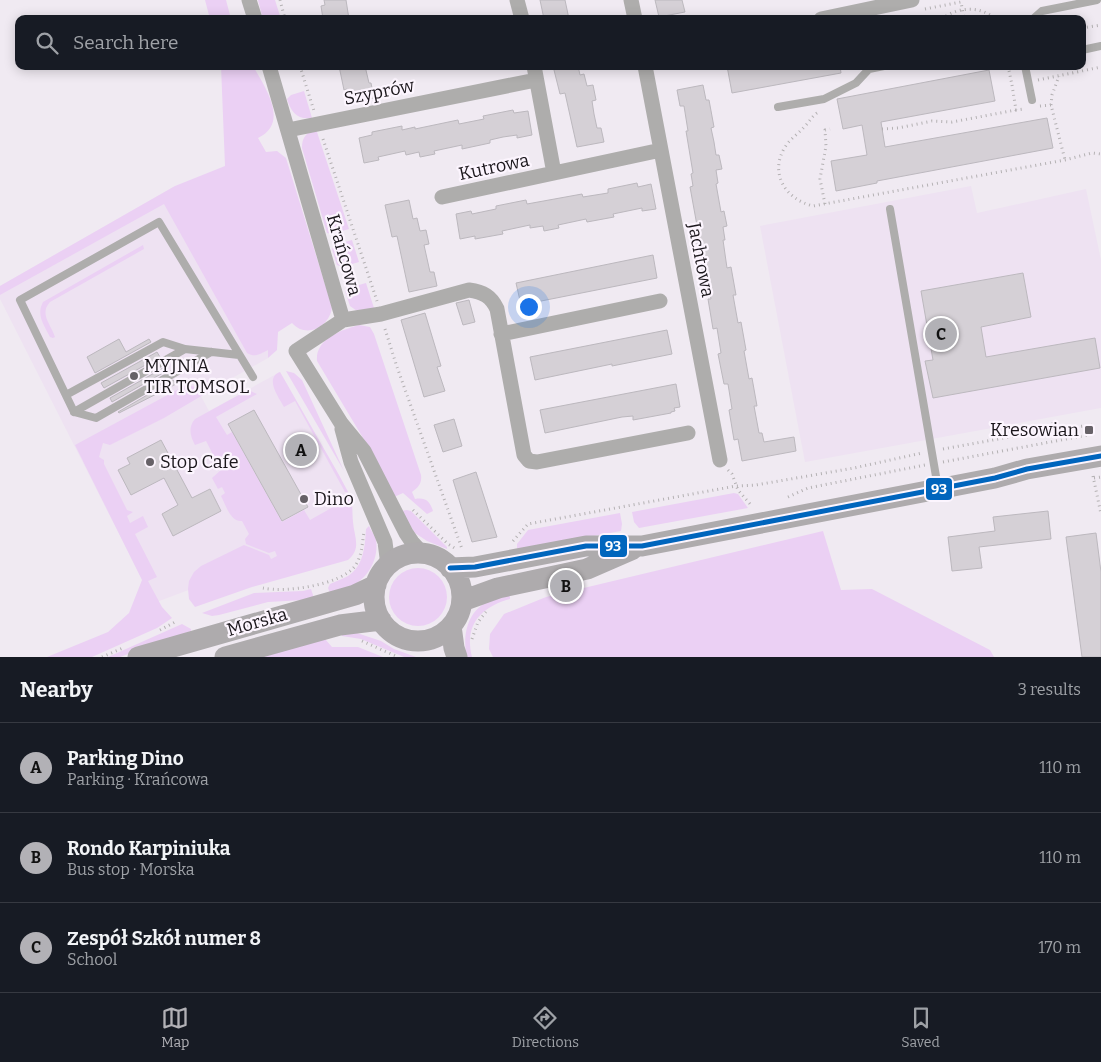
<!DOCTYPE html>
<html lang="en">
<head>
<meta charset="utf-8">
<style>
	body { margin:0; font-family:Bitter,serif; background:#242831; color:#f1f3f6 }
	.you { position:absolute; left:528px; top:306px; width:18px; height:18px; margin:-12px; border:4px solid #fff; border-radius:50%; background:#1a73e8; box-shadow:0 0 0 8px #1a73e833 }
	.badge { display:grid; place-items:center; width:32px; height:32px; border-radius:50%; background:#b2b1b6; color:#111; font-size:16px; font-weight:700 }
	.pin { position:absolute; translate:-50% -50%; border:2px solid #fff; box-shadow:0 1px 5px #0006 }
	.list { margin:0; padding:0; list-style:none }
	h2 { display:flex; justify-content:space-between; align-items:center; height:65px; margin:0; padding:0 20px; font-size:21px }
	h2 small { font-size:16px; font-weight:400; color:#9ea1a6 }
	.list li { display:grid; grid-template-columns:32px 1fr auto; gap:15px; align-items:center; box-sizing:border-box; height:90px; padding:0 20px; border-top:1px solid #363941 }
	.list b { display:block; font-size:19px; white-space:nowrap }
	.list p { margin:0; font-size:16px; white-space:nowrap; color:#9ea1a6 }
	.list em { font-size:16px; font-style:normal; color:#9ea1a6 }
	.icon { flex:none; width:28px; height:28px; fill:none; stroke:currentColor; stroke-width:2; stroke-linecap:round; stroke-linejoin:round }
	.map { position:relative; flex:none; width:1101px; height:657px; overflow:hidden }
	.search { position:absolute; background:#171b24; box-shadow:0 2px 12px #0003; left:15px; right:15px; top:15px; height:55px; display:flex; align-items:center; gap:12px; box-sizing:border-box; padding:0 18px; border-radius:10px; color:#9ea1a6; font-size:19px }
	.sheet { height:335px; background:#171b24 }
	nav { display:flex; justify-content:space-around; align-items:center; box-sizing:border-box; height:70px; border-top:1px solid #363941; background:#171b24; font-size:14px; color:#9ea1a6 }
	nav a { display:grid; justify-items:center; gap:2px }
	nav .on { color:#b2b1b6 }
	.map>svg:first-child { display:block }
	.built { fill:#eee2f2 }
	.green { fill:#ebd0f4 }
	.building { fill:#d5d0d6; stroke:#bcb8be }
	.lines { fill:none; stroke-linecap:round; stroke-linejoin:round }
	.path { stroke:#b4b1b3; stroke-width:3; stroke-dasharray:1 4; stroke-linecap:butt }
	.lane { stroke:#aeadac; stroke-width:8 }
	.street { stroke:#aeadac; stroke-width:15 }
	.secondary { stroke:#aeabad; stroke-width:21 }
	.bus-1-casing { stroke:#fcf5fe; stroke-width:9 }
	.bus-1 { stroke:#0065bd; stroke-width:5 }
	.poi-dot { fill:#666167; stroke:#fcf5fe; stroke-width:2 }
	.labels { text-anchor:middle; stroke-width:4.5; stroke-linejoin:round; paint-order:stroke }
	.street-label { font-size:18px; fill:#1b171c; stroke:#fcf5fe }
	.poi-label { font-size:18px; fill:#1b171c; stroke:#fcf5fe; text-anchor:start }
	.line-badge { stroke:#fcf5fe; stroke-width:2 }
	.badge-label { font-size:14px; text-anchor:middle; font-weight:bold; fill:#fff }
</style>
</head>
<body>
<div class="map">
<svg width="1101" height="657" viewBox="0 0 1101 657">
	<rect width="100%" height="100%" fill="#f0eaf2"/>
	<!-- built -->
	<path class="built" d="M175,186L268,350V358L220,385L212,379L196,387L209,411L280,372L351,497L330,537L154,603L0,299V286Z
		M971,186L977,213L1086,189L1101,260V408L805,462L760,226Z"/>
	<!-- green -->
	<path class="green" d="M205,0H226L231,19H210Z
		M258,0H275L281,19H263Z
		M221,66H253C265,87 290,123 258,138L266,152L277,151L286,158L332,307C330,327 306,339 292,323L278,332L277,350L268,358V350C260,354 255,358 247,353L164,204L0,295V286L175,186L225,166Z
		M304,91L312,118C297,120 291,112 287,99L291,95Z
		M316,129L349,229L332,234L327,233L302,148C302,137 306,133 316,129Z
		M352,240L359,262L342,267L337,265L332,249L335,245Z
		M143,245L144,249L50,302C39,314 51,324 55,337L53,338L50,337C44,325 36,315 43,302Z
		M366,283L374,308L357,311L350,306L345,291L348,288Z
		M359,325L370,327L374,334L421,475C422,483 419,487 412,492L415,499C425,497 430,501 433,511L427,514L403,493L394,497L372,453L317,361C315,339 341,330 359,325Z
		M286,371L294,373L302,380L344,471Z
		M280,372L339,475L348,492H345L295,401L284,407C279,398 264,378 280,372Z
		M212,379L220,385L164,418L110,445L103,443L99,457L104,460V464L127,510L133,512L127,516L130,523L143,516L148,527L135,534L157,577L148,581L162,607L172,618L157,628L92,657H47L108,632L129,613L142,580L75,445L186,385L196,387Z
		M248,390L257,394L216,417L227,435L232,432L282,522L304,510L310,520L351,497C353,505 352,513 353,522C354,536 362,549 348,560L252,587L195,607L189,599L188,589L189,581L194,572L201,566L244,545L269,555L271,559L277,556L275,551L269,553L246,544L245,539L249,534L242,521C230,522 226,505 221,496L225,493L222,487L218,489L212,478L221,470L206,441L195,445C190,436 188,427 195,419Z
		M734,493L738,494L748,508L639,528L634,522L632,512Z
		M407,510L411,511L447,547V549L427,541L415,533L401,511Z
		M620,513L622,524L621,531L517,550V544L528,530Z
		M369,526C371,531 375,535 376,540C379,559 368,578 352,586C345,589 337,591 330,593L328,588L330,584C336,581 343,579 348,576C364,566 365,545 366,529Z
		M823,531L841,590L872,589L990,650L994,657H493L489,649L490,634L504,614L546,597Z
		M389 597a29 29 0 1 1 58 0a29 29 0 1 1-58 0Z
		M311,589L314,598L304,600L268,602L219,615L212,616L202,613L254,593L303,591Z
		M510,594V599C480,607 464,626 472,657H467C462,637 467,612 487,602C494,598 502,597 510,594Z
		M182,624L191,629V631L120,657H108Z
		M357,633L381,641L394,649L416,657H404L361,639L342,636V634Z
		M325,639L332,647H358L383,657H258Z"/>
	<!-- building -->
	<path class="building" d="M324,0H346L349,19H323L321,6L325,5Z
		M540,0H565L569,19H544Z
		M655,0H682L685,12L659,17Z
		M339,66H365L369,83H371L374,98L350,103L347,89L344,90Z
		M553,66H578L580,75L584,74L587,86L593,85L596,100L592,101L594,114L597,128H601L604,142L577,147L565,93L560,94Z
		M727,66H840L841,73L732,93Z
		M989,70L995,101L881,122L885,147L1047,118L1053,148L877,181V183L836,191L831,161L867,155L862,125L843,129L837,99Z
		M703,85L706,100H709L714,127L711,128L714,142L716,155H719L722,169L716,170L718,183L716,184L721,212L724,211L727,226L723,227L725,240H723L727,268L731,267L736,295H733L738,323L741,322L746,350L744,351L749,379L752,378L757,406H754L759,433H762L764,442L794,437L796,451L742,461L738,439L734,440L729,410L732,409L728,384H724L718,354L721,353L717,328L713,329L708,299H711L707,274H703L697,243L700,242L690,187L693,186L691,174L693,173L686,131H688L684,106H680L677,90Z
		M513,110L514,113L528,111L532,135L517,138V135L503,137L490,140V143L462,149V145L434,151L435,154L420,157L419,152L406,155L405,151L378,157L379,160L364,163L359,138L372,135V132L402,126V130L415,127V129L458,120L459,124L484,119L483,116Z
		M637,183L638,187L651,184L656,209L642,211V208L613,214L614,217L587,222L586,219L558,225L559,228L544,231L543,226L530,228V225L502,231L503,234L475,239V236L460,239L456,214L471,211L472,214L496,209V206L526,200L527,204L582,194L583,197L608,193V189Z
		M409,200L413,219L417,218L420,231L426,230L429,244L424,245L430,272H434L437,286L409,292L397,236L392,237L385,205Z
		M653,255L657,278L521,305L516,283Z
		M1023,273L1031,317L981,327L986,357L1095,338L1100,368L933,398L925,361L933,360L921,291Z
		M469,300L475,322L463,325L456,303Z
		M425,313L441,366L437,367L445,391L424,397L401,320Z
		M667,330L672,354L612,366V364L535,380L530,357Z
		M119,339L126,352L149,339L151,342L95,373L87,357Z
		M157,352L160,357L104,388L101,383Z
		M165,367L168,370L112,402L110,398Z
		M173,380L176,384L119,413L118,412Z
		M676,384L680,407L674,408L675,411L671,412V413L633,420V416L622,417L545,433L540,410Z
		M254,410L308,507L282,521L228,424Z
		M454,419L462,446L443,452L434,425Z
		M161,440L192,498L210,489L221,511L173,536L162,514L178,505L164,478L131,495L118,470L130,464L127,458Z
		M476,472L497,537L472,542L453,480Z
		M1048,511L1051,539L979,547L982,568L952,571L948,537L995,531L993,517Z
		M1096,533L1101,572V657H1082L1066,537Z"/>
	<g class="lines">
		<!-- path -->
		<path class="path" d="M280,0L285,19
			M925,9L961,2L964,19
			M942,19C956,7 981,5 995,19
			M1082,28L1101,25
			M300,66L314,111
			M1008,66L1012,85
			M1038,80L1101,67
			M1012,85L1016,110L1024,109
			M1051,105L1052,95L1059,76
			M1040,106L1051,105L1065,160
			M817,113C811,117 809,123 804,127C798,134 790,139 785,147C769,173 785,199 813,206L1065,160L1092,153L1101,154
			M882,129L898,128L932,121L952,122L1016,110
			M323,139L377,301
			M825,204L820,179L826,146L825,130L830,129
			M385,329L397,367L462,549
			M1053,422L1057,440
			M943,449L1054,429L1095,425
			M943,462L1088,435L1095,426
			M728,470L732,474L738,490L750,504H752
			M1093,476L1101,514
			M1094,478L1101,477
			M788,497L808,488L925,465
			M413,510L448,544L456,549
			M513,541L528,524L736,486L756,485L854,468L922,453
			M263,588C285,593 341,585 355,566C362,556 362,544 364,532
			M160,630L177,621
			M472,639L478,622L486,612
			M362,641L398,657
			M102,657L123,648"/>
		<!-- lane -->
		<path class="lane" d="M1033,19L1042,11L1097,0
			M1082,50L1101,46
			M868,66L869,69L884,66
			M1025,66L1032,100
			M778,107L824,99L856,83L869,69
			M890,209L938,488
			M239,355L185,349L74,412L20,300L159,222L253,377
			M66,395L163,342L185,349
			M74,412L96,418L211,352"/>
		<!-- street -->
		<path class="street" d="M249,0L255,19
			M517,0L522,19
			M631,0L635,19
			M821,19L912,0
			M269,66L343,320
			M534,66L554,173L661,150
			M645,66L720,460
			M288,130L536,80
			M442,197L554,173
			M501,334L660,301
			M342,429L351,462L385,542L388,565
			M423,554L412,542L406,533L364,451L341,423L296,351L343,320L381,314L469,290C483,292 491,296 497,309L524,455L529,461L537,462L688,433"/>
		<!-- secondary -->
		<path class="secondary" d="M374 597a44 44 0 1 1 88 0a44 44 0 1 1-88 0Z
			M450,568L475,567L586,546H642L995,478L1027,469L1101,456
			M462,601L498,588L587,569L633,549
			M451,626L454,648L457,657
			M138,657L355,595L376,585
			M225,657L340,625L381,620"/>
		<!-- bus-1 casing -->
		<g class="bus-1-casing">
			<path id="bus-1" d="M450,568L475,567L586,546H642L995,478L1027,469L1101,456"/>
		</g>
		<!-- bus-1 -->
		<use href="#bus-1" class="bus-1"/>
	</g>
	<!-- markers -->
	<g class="poi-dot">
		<circle cx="134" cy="376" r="5"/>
		<rect x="1084" y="425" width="10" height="10" rx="2.5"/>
		<circle cx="150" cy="462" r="5"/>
		<circle cx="304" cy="499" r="5"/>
	</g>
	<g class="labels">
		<!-- street labels -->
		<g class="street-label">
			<text transform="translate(379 92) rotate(-11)" y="6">Szyprów</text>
			<text transform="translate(494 167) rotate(-12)" y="6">Kutrowa</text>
			<text transform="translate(344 255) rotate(74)" y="6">Krańcowa</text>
			<text transform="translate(701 260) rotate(79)" y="6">Jachtowa</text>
			<text transform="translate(257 622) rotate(-16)" y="6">Morska</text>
		</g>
		<!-- poi labels -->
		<g class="poi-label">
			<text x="144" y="372">MYJNIA<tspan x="144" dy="21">TIR TOMSOL</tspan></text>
			<text x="1079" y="436" text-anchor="end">Kresowian</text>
			<text x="160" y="468">Stop Cafe</text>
			<text x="314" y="505">Dino</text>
		</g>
	</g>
	<g class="line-badge">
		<rect x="925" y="477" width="28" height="24" rx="5" fill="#0065bd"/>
		<rect x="599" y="534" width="29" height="24" rx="5" fill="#0065bd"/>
	</g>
	<g class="badge-label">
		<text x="939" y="494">93</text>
		<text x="613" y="551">93</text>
	</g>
</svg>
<div class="you"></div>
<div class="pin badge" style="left:301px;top:450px">A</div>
<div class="pin badge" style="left:566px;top:586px">B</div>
<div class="pin badge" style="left:941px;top:334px">C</div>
<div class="search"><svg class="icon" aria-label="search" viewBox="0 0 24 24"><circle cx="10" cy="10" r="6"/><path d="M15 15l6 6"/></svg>Search here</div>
</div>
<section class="sheet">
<h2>Nearby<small>3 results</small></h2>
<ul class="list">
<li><span class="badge">A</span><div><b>Parking Dino</b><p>Parking · Krańcowa</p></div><em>110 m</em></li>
<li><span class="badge">B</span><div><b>Rondo Karpiniuka</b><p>Bus stop · Morska</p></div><em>110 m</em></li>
<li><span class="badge">C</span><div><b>Zespół Szkół numer 8</b><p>School</p></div><em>170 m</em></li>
</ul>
</section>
<nav>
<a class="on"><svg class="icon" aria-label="map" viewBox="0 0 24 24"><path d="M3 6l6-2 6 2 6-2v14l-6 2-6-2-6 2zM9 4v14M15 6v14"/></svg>Map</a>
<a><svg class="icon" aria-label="directions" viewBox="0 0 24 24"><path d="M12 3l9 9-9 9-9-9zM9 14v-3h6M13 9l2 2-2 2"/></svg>Directions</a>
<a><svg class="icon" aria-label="saved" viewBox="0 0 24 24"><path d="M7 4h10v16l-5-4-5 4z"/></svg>Saved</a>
</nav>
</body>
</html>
